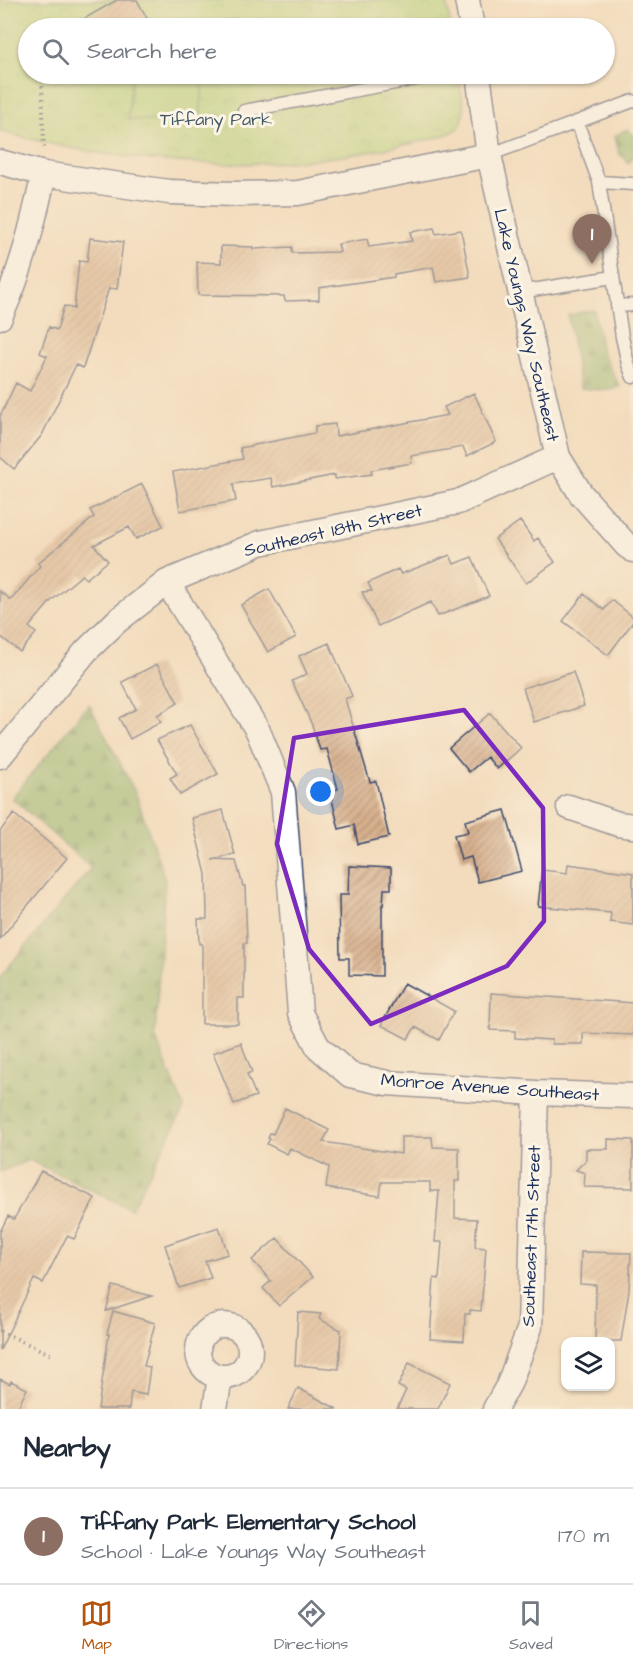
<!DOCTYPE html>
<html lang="en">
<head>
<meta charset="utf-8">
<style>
	body { margin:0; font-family:"Architects Daughter",sans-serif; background:#f6f6f7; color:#1f2937 }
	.controls { position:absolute; right:18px; bottom:18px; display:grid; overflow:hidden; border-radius:12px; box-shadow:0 2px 4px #0004 }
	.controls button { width:54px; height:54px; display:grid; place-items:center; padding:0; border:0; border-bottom:2px solid #e0e1e3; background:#fff; color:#1f2937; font:30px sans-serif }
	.you { position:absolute; left:321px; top:792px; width:21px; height:21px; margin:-15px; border:4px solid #fff; border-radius:50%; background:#1a73e8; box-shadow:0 0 0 9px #1a73e833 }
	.badge { display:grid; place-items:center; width:39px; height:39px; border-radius:50%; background:#b45309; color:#fff; font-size:20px; font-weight:700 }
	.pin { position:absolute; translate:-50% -50px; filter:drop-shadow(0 2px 3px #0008) }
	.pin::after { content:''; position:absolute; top:32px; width:21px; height:18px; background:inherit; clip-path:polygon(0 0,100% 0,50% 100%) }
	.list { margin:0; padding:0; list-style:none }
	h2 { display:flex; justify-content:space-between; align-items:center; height:78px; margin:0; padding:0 24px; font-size:26px }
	h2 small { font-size:20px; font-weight:400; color:#747a83 }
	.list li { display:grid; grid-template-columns:39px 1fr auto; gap:18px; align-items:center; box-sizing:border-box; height:96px; padding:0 24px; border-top:2px solid #e0e1e3 }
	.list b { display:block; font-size:22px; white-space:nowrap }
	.list p { margin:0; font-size:20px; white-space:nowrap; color:#747a83 }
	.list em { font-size:20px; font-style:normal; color:#747a83 }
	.icon { flex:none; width:33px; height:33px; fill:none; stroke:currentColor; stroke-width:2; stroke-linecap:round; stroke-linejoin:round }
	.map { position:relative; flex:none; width:633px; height:1409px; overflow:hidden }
	.search { position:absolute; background:#fff; box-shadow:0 2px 4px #0004; left:18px; right:18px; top:18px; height:66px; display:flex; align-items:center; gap:15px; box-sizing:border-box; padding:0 21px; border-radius:33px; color:#747a83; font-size:22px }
	.sheet { height:174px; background:#fff }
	nav { display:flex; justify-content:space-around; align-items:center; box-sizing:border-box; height:84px; border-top:2px solid #e0e1e3; background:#fff; font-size:16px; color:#747a83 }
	nav a { display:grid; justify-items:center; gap:3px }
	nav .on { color:#b45309 }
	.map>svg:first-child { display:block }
	.forest { fill:url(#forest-firs); stroke:#557466; stroke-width:1.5 }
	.park { fill:url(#park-crowns); stroke:#688470; stroke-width:1.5 }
	.pitch { fill:#b4d881; stroke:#688470; stroke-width:1.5 }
	.building { fill:url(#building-hatch) }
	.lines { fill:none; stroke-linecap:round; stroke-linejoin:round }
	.service-casing { stroke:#3b496c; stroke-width:15 }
	.minor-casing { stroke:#3b496c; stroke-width:27 }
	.path { stroke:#3b496c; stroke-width:4; stroke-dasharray:1.5 4.5; stroke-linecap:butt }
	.service { stroke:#fff; stroke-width:12 }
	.minor { stroke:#fff; stroke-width:24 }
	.marked { fill:none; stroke:#7b2cbf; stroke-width:4.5; stroke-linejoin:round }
	.labels { text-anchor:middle; stroke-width:6; stroke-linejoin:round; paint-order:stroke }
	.park-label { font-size:18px; fill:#415967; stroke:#fcf5e5 }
	.street-label { font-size:18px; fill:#1b2f5e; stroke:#fcf5e5 }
</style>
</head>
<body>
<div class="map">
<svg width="633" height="1409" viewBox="0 0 633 1409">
	<defs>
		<pattern id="forest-firs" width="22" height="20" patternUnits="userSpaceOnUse" patternTransform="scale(1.5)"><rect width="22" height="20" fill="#8fb86f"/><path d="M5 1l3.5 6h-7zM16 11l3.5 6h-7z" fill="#74965e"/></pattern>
		<pattern id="park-crowns" width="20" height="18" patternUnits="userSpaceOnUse" patternTransform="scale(1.5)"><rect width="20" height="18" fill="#b4d881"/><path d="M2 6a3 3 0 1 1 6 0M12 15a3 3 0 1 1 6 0" fill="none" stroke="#9aba72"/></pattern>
		<pattern id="building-hatch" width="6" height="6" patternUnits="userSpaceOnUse" patternTransform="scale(1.5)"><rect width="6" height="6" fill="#d8b08d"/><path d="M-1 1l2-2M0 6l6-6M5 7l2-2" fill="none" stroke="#ae9076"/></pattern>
	</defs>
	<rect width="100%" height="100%" fill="#fcf5e5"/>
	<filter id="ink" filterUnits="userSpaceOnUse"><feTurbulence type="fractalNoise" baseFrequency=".0167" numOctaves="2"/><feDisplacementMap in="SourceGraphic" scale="12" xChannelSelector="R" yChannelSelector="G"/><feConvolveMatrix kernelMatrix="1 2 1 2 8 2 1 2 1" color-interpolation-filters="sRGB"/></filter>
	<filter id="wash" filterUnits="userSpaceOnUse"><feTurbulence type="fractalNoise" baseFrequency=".008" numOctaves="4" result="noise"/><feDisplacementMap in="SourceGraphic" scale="24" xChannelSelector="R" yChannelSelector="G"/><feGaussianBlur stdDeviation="1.35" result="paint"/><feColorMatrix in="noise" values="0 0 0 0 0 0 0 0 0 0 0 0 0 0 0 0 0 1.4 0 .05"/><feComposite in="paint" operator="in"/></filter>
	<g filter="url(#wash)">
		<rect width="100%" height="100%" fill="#f3dcbd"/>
		<!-- forest -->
		<path class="forest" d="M627,129L633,134V157L629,163L619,153L615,136Z
			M594,310L602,353L620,387L603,390L580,388L568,315Z
			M89,704L135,792L165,879L155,1036L184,1108L131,1209L29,1160L0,1172V977L91,868L12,798Z"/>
		<!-- park -->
		<path class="park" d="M0,0H446L451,28H28V74H458C460,89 469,114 459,127C450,137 416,142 403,145C269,175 131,168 0,131Z"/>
		<!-- pitch -->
		<path class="pitch" d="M132,74L203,77L200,124L128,119Z"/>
		<g id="blocks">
			<!-- building -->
			<path class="building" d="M117,0H137L148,20L134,28H68Z
				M434,228L436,234L461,230L470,277L436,282L433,267L394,274V277L319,288V300L285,301L284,296L198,295L197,262L221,263V246L253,247V249L292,247V253L340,252L338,244L367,239L369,247L412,241L410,232Z
				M90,238L123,242L117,289L109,288L83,368L76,365L42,435L14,469L0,457V416L16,383L30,391L47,356L40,353L49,327L57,330L64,306L74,309L79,261L87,262Z
				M474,393L496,442L467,456L463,447L411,456L412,463L371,470L372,474L335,479V475L273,487L271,478L233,484L236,501L180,511L173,472L243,459L240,448L315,433V426L335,424L336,436L448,415L444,407Z
				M142,484L163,526L136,539L129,527L94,545L108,561L86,579L82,575L51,601L29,627L36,633L20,652L0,636V591L11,600L40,566L38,563L94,517L90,510Z
				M520,521L534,541L538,538L555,562L526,583L495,539Z
				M450,555L454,564L472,557L489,596L438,616L431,602L378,626L362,592L372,591L368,583L398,569L401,574Z
				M269,589L296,637L268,652L241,605Z
				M584,594L604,610L612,600L633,617V622L608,655L563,621Z
				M329,643L352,696L345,699L370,782L376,781L389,837L358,844L354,825L339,829L330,791L338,789L327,749L320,750L312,725L292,681L307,674L299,656Z
				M157,664L178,703L157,715L161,722L130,739L119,718L136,709L122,682Z
				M573,672L584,706L534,722L523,688Z
				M490,713L521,748L497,769L487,757L469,772L449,748Z
				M190,725L218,774L180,795L170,778L177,774L157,740Z
				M223,810L235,855L212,860L236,861L243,886H245L247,943H244V998H238V1024H202V944H199L198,919H207L206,874L192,818Z
				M505,810L522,871L478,882L471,857L461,860L454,835L468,832L465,821Z
				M14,814L67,858L0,939V831Z
				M568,864L633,873V925L610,922L611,913L538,906L542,870L567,873Z
				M349,866L391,868V889H384L383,905H382V976L349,975V958H340L339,895H348Z
				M404,983L454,1011L439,1040L415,1027L408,1039L381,1025Z
				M491,993L633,1003V1035L583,1033V1044H552V1040L515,1038V1031L490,1030Z
				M241,1043L252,1072L247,1074L256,1096L234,1104L213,1053Z
				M285,1108L329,1130L323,1142L401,1154V1137H432L433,1147L459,1148V1181H455V1218L477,1219L475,1247L486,1248L481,1311L470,1310V1314H465L464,1341L430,1339L434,1278L439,1279L442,1242H435L439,1191H430V1182H382L380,1196L326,1188L329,1167L290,1148L287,1154L267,1144L270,1139L268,1138L270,1133L273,1134Z
				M608,1139L633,1140V1188L584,1187L585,1173L576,1170L586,1160V1149H608Z
				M41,1171L95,1198L74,1239L67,1236L43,1283L34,1279L0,1350V1232L8,1216L14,1219Z
				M219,1227L228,1254L205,1261L211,1278L179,1288L165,1245Z
				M277,1238L313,1277L279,1306L263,1288L271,1281L252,1260Z
				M581,1252L631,1253L629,1290L621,1341H595L596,1285L580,1284Z
				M113,1286L152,1296L106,1311Z
				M113,1311L155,1323L144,1366L150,1367L146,1395L131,1392L129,1409H98L109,1334H107Z
				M298,1312L321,1314L319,1319L341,1330L339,1369L295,1365Z
				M409,1363L450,1383L438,1409H397L406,1390L398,1386Z
				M0,1379L10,1384L11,1381L27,1389L17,1409H0Z
				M298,1388L337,1409H288Z"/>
		</g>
	</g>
	<g filter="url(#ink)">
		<use href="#blocks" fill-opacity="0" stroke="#3b496c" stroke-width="1.5"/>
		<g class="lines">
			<!-- service casing -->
			<g class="service-casing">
				<path id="service" d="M244,111L444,74
					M577,122L599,182L622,337L628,364L633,377
					M489,155L633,101
					M599,182L633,184
					M520,292L613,277
					M617,306L633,305"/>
			</g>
			<!-- minor casing -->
			<g class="minor-casing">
				<path id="minor" d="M467,0L472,28
					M478,74L489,155L558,457L581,494L627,546L633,550
					M0,162L44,174L169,192L235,194L298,193L489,155
					M0,317C22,271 33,223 44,174
					M167,582L258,731L283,792L300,1013L318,1047L350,1075L387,1083L536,1093L633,1096
					M0,756L86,651L117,621L167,582L260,543L458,502L558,457
					M569,807L618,824L633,826
					M198 1351a26 26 0 1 1 52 0a26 26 0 1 1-52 0Z
					M215,1409L220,1377
					M495,1409L509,1384L530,1327L536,1093"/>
			</g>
			<!-- path -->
			<path class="path" d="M42,74L44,151
				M226,74H236
				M0,1331L54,1356"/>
			<!-- service -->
			<use href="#service" class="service"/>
			<!-- minor -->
			<use href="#minor" class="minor"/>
		</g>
	</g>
	<!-- marked area -->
	<path d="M0 0H633V1409H0ZM464,710L543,808L544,921L507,966L371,1024L309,949L277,844L294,738Z" fill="#f3dcbd" fill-opacity=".55" fill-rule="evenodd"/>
	<path class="marked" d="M464,710L543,808L544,921L507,966L371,1024L309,949L277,844L294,738Z"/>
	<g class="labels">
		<!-- park labels -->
		<g class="park-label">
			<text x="216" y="125">Tiffany Park</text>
		</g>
		<!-- street labels -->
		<g class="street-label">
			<text transform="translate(527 325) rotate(77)" y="6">Lake Youngs Way Southeast</text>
			<text transform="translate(333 530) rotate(-13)" y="6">Southeast 18th Street</text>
			<text transform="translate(490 1087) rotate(4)" y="6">Monroe Avenue Southeast</text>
			<text transform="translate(531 1236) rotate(-88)" y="6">Southeast 17th Street</text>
		</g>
	</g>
</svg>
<div class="controls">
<button><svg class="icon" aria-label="layers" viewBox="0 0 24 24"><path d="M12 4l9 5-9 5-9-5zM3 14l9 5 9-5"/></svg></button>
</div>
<div class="you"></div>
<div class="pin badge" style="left:592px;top:264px;background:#8d6e63">1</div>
<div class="search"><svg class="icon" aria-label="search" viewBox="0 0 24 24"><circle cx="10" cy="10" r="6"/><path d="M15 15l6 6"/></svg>Search here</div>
</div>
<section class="sheet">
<h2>Nearby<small></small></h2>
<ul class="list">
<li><span class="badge" style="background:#8d6e63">1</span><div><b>Tiffany Park Elementary School</b><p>School · Lake Youngs Way Southeast</p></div><em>170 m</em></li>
</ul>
</section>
<nav>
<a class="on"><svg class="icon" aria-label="map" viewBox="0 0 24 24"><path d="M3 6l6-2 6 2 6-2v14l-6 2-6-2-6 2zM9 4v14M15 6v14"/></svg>Map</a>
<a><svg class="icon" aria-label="directions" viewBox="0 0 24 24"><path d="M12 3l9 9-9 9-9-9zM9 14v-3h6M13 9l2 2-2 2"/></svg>Directions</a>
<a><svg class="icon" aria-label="saved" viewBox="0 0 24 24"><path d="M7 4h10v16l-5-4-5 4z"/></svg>Saved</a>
</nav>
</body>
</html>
